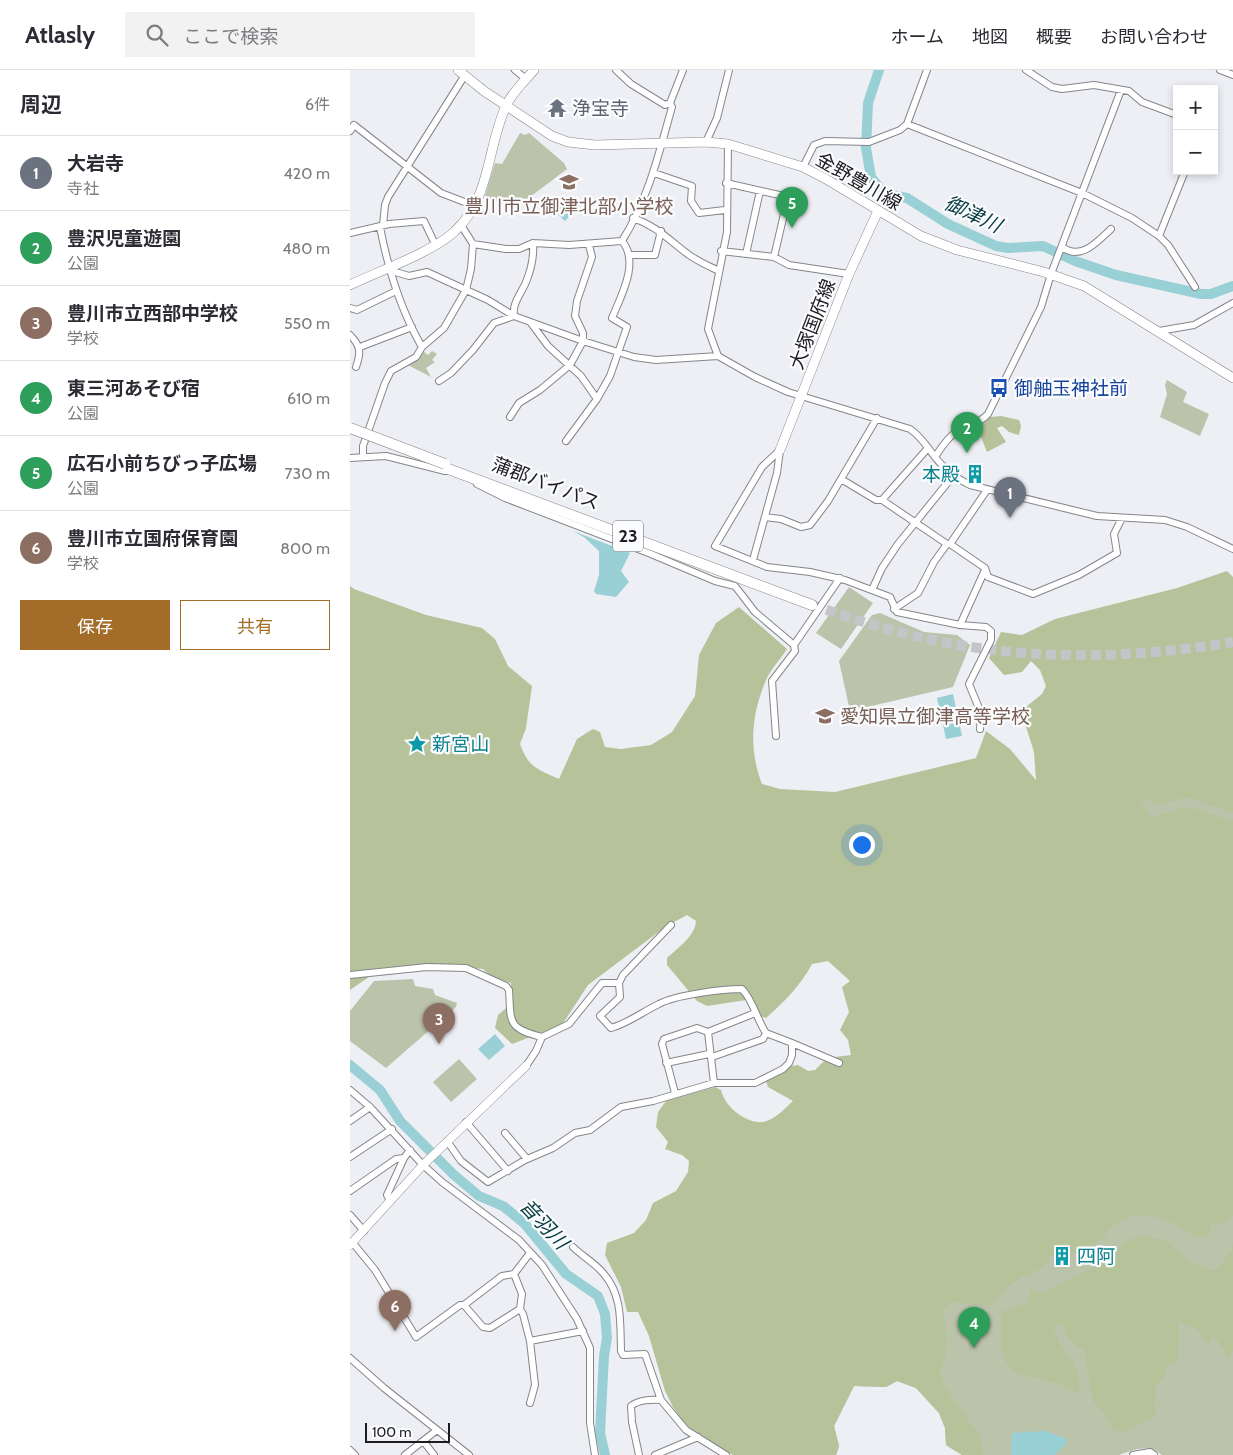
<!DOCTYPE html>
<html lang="ja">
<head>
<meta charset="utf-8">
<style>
	body { margin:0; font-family:Cabin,"Noto Sans JP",sans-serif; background:#f2f2f3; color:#2b2b33 }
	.controls { position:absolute; right:15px; top:15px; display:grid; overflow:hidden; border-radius:0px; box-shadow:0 2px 8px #0003 }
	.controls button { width:45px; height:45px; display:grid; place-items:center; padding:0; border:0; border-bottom:1px solid #e1e1e2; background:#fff; color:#2b2b33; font:25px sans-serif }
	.scale { position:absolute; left:15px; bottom:12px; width:85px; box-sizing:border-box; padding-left:5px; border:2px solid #1d1d1f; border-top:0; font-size:14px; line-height:18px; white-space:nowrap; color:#1d1d1f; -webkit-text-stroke:4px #fbfcfe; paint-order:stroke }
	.you { position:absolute; left:511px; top:774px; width:18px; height:18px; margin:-12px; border:4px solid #fff; border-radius:50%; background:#1a73e8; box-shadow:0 0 0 8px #1a73e833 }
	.badge { display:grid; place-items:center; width:32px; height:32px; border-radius:50%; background:#a46c29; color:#fff; font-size:16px; font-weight:700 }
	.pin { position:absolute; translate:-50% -41px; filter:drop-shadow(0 1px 2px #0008) }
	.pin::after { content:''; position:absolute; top:26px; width:18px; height:15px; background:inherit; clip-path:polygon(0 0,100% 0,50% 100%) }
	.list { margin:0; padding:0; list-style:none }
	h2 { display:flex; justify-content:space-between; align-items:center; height:65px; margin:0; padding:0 20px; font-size:21px }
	h2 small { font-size:16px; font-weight:400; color:#7c7c81 }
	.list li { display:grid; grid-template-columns:32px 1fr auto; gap:15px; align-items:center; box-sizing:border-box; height:75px; padding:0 20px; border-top:1px solid #e1e1e2 }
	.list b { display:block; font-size:19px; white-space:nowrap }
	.list p { margin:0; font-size:16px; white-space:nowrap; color:#7c7c81 }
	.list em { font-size:16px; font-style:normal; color:#7c7c81 }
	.actions { display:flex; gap:10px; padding:15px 20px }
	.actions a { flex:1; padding:11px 0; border:1px solid #a46c29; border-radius:0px; text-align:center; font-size:18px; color:#a46c29 }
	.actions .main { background:#a46c29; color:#fff }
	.icon { flex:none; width:28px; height:28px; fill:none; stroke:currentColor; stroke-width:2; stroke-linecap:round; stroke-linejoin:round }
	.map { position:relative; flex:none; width:883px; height:1385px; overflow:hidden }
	header { display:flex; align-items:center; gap:30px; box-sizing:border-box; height:70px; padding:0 25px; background:#fff; border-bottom:1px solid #e1e1e2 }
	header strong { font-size:24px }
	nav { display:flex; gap:28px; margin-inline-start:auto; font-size:18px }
	.search { width:350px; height:45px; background:#f2f2f3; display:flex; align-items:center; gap:12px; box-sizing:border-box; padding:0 18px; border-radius:0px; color:#7c7c81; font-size:19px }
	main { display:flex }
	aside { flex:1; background:#fff }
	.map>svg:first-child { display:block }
	.green { fill:#bbc3aa }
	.forest { fill:#b6c299 }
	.water { fill:#98d0d5 }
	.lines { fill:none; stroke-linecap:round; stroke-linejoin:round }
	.river { stroke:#98d0d5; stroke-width:10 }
	.trunk-tunnel { stroke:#c3c5c9; stroke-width:10; stroke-dasharray:10 5; stroke-linecap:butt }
	.minor-casing { stroke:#84868a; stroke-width:8 }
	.tertiary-casing { stroke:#84868a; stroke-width:9 }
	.secondary-casing { stroke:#84868a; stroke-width:10 }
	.trunk-casing { stroke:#84868a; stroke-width:11 }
	.minor { stroke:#fff; stroke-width:6 }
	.tertiary { stroke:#fff; stroke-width:8 }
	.secondary { stroke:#fff; stroke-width:9 }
	.trunk { stroke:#fff; stroke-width:10 }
	.trunk-bridge-casing { stroke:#84868a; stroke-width:11; stroke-linecap:butt }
	.trunk-bridge { stroke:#fff; stroke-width:10 }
	.labels { text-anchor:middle; stroke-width:4.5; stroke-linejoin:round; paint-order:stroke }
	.shield { fill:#fbfcfe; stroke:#606062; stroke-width:1 }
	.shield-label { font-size:18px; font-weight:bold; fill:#1d1d1f }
	.worship-label { font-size:19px; fill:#5b616d; stroke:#fbfcfe; text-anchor:start }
	.street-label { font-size:19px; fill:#1d1d1f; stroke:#fbfcfe }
	.education-label { font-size:19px; fill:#785e54; stroke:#fbfcfe }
	.transit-label { font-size:19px; fill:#164399; stroke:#fbfcfe; text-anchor:start }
	.culture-label { font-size:19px; fill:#0d838f; stroke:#fbfcfe; text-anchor:start }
	.water-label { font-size:20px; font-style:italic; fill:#053c40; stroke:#fbfcfe }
</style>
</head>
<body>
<header>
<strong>Atlasly</strong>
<div class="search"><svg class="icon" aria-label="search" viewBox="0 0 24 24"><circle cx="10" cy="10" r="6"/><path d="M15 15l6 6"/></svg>ここで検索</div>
<nav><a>ホーム</a><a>地図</a><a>概要</a><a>お問い合わせ</a></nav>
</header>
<main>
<aside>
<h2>周辺<small>6件</small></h2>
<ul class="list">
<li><span class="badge" style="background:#6b7280">1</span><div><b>大岩寺</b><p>寺社</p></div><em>420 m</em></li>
<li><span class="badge" style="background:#2e9e5b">2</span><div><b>豊沢児童遊園</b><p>公園</p></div><em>480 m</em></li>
<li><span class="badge" style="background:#8d6e63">3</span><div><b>豊川市立西部中学校</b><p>学校</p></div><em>550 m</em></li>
<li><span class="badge" style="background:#2e9e5b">4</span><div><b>東三河あそび宿</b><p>公園</p></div><em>610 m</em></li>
<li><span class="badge" style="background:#2e9e5b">5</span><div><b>広石小前ちびっ子広場</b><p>公園</p></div><em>730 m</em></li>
<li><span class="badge" style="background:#8d6e63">6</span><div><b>豊川市立国府保育園</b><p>学校</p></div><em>800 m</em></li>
</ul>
<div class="actions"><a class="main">保存</a><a>共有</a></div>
</aside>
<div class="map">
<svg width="883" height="1385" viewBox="0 0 883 1385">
	<rect width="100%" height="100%" fill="#edeff4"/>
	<!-- green -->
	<path class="green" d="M170,63L175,65L179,63L214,93L217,99L164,139L135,126L145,93L152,94Z
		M73,281L78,285L82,281L87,284L82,290L85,292L76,298L81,307L56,294Z
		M817,310L837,322L833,332L859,344L850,366L810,347L817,324L815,315Z
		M499,517L523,533L491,579L466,563Z
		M530,543L574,562L607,565L620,575L603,617L500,641L489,591L522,545Z
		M883,615V1385H812C797,1374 786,1379 769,1385H612L596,1375L595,1358L589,1343L566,1318L547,1311L536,1317L504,1316L484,1356L489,1376L486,1385H383L361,1371L323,1337L826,782L784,724Z
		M63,909L65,916L83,919L85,925L107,933L106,937L36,998L0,971V941L24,911Z
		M109,989L127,1009L101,1032L83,1012Z"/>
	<!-- forest -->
	<path class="forest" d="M651,346L669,350L671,356L669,365L659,362L652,356L647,358L656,372L637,382L627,357L640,347Z
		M877,501L883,507V742L836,727L811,735L796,730L790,731L801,747C814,746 823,738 836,738C851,738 868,748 883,751V1145L871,1154L862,1153L858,1166L848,1168C820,1151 794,1133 763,1156C759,1159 756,1164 753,1168C744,1175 733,1180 723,1185L713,1181L703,1184L690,1199L671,1207L654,1220L640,1236L602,1232L593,1240C597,1263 599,1280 590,1302L595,1317L630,1367L632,1385H612L596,1375L595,1358L589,1343L566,1318L547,1311L536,1317L504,1316L484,1356L489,1376L486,1385H383L334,1354L323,1337L315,1321L299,1266L288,1242H277L271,1217L255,1185L257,1173L284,1163L296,1150L303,1133L326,1121L338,1102L339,1091L332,1085L315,1079L318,1072L306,1057L308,1042L316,1031L365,1017L371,1020C374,1036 396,1054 413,1052C425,1050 435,1038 443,1031L418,1017L416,1011L441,996L448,995L458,1001L465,1000L477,988L501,985L498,970L490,960L499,942L492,917L500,911L478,891L462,894C451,915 434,932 416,948L410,946L403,929L357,936L347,931L317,895V888C328,878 345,866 346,851L337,845L315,857L238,915L212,955L162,974L145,958L148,945L162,933L161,913L140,906L133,899L86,894L32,898L0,920V516L4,519L76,545L132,558L145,569L158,596L182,616L176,658L170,674C179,698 187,699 209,709L227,669L243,659L250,662L255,677L271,679L301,675L322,662L345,626L349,585L366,553L389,537L437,579C430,590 418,602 414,615C401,648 399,680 412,714L430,719L485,722L626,688L636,661L660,679L686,710L684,682L671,641L692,624L696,616L690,600L681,591L672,602L654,605L639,588L651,562L672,565L705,549L827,518Z
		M794,1165L817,1172L842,1193L865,1201L882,1180L883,1172V1280L879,1288L863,1264L858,1274L846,1258L829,1252L828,1293L818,1294L812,1310L807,1314L804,1333L806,1346L772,1362L763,1359L761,1352L742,1329L735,1280C722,1274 717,1268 713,1255H704C704,1273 723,1286 728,1304C729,1310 729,1318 729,1324C681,1294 641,1325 653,1241L677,1233L681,1219L691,1223L761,1189L774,1172Z"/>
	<!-- water -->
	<path class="water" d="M219,125L230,135L215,151L205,142Z
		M223,461L280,483L271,501L279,512L266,527L246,524L244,521L249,505V481L235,468Z
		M603,624L612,666L596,669L587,628Z
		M145,964L155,976L139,990L128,979Z
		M695,1361L717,1369L716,1374L704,1385H661L662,1363Z"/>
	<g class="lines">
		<!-- river -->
		<path class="river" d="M529,0L518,33L516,78L521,107L532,121L541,125L557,128L598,154L646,176L658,178L693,176L725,191L766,205L851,224H861L883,216
			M0,995L30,1020L50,1051L103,1104L129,1126L153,1136L174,1153L216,1204L248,1226L255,1244L257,1268L254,1286L250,1363L255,1385"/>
		<!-- trunk-tunnel -->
		<path class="trunk-tunnel" d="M462,535C484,542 505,550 527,556C644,591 763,592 883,572"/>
		<!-- minor casing -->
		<g class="minor-casing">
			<path id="minor" d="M165,0L176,9
				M266,0L281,14L315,35L320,33
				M676,0L702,17L712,19L744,15L779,21L792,32L827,45
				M870,0L883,5
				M557,54L732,123L782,148L809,166L818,175L845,217
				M0,61L4,55L91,123L125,136
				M356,72L367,48L379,0
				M453,97L464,75L475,71L519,72L550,60L557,54L577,0
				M304,103L342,116L341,131L349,143L375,140
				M376,113L438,127L424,187
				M283,148C307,156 320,171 339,185C348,191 358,196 367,200
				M33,155L35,135L38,127L115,5
				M30,157C38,199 50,239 72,277
				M0,163L39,154L74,151L85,174
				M809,166L835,101
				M123,174L156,179H169L183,173L219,175L272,171C298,130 309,83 322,37L320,33L333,0
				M712,177C731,191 747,172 761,159
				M371,181L424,187L439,195L499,204
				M396,184L410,121
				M280,185H305L311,161
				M42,201L59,206L77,202L138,230L164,246L233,271L284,287L306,290L368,286L405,307L438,322L560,359C575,369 581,385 594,397C601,405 610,410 620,415L747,446L815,450L837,457L883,479
				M0,238L7,240L46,221
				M181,253L198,276L231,306L247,329
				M809,261L844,255L883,233
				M0,265C11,276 11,283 6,297
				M10,277L62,257
				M368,286L358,259L377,162L378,74
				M89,311L101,303L123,280L144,253L164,246C162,233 171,224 176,212C181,200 184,186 183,173
				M160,347L169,333L190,320L220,295L233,271V263L225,246L227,231L242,187L239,175
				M216,371L247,329L260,306L277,257L262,248C271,226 290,192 272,171
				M430,380L412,397L365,476L417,497L460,502L495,510L540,527L547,542L610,555L636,557L641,561V570L619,614L631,643L630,659
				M13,386V376L35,313L41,301L66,287L72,277L94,258L116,220L121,199L123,174L111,155
				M585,387C591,378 597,368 606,362C617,355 628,355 638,344L691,237L701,204L771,20
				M0,388L36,386L95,401
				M491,409L526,430H532L597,474H600L635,498L638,507L683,524L729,505L767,483L764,464L772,448
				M127,414L155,428L301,484L365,511L385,516L405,542L444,575
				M532,430L578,378
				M415,447L431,449L451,457L460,455L478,431L527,348
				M600,474L637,420
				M403,490L427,403L430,380
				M522,520L532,498L548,474L603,406
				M544,539L568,523L584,492L597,474
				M610,555L634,502
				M426,666L422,611L445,581L444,575L490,508
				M0,905L77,897L116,898L156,916L159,920C161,953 157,958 192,967L219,954L252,913H269
				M358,962L364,1013
				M442,973L489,993
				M362,987L413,969L416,963
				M316,993L359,984
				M176,996L186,981L192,967
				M0,1020L20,1037L73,1095L92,1112L169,1170L192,1195L227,1249L240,1278V1353L245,1385
				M325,1023L312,974L314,969L347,958L358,962L405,943
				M0,1051L20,1037
				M116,1052L158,1101
				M155,1063L177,1089
				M97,1071L111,1091L138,1112L175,1090L203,1078L225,1063L240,1060L271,1037L303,1031L364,1013H405L433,999L439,993L442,985V973L416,963C407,950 403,930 392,919C373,919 325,925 309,934C292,942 279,953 261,958L250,946L270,927L269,913L273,905L321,855
				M0,1087L42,1059
				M0,1121L46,1089L54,1088
				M40,1131L37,1125L54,1088L60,1080
				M0,1145L14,1161
				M2,1172L25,1200L66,1267L110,1235H114L133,1257L140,1258L170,1239L173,1244L180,1271L233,1261
				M223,1177C232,1186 245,1193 253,1203C273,1225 270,1253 271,1281L273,1285L295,1284L311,1330
				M114,1235L152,1206L164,1204
				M170,1239L172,1224L164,1204L180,1183
				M180,1271L185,1315L180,1333
				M0,1288L34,1318L119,1385
				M74,1372L84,1385
				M0,1380L5,1385
				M55,1385L87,1360
				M289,1385L282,1352L281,1336C288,1330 302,1329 311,1330L336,1360L376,1385
				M305,1385L348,1367
				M783,1385L800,1382L804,1385"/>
		</g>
		<!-- tertiary casing -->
		<g class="tertiary-casing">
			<path id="tertiary" d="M0,1175L73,1095L176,996"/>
		</g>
		<!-- secondary casing -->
		<g class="secondary-casing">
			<path id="secondary" d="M108,0L134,21L202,66L218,72L245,75L356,72L378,74L453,97L476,109L571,166L607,180L694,202L734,216L883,308
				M0,215C27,202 85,181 105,161C141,128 137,77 156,36C162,22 175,11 184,0
				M430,380L499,204L528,141"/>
		</g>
		<!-- trunk casing -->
		<g class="trunk-casing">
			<path id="trunk" d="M93,397L462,535"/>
		</g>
		<!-- minor -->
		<use href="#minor" class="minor"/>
		<!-- tertiary -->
		<use href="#tertiary" class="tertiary"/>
		<!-- secondary -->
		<use href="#secondary" class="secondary"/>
		<!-- trunk -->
		<use href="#trunk" class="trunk"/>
		<!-- trunk-bridge casing -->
		<g class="trunk-bridge-casing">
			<path id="trunk-bridge" d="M0,358L95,394"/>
		</g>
		<!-- trunk-bridge -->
		<use href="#trunk-bridge" class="trunk-bridge"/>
	</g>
	<!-- icons -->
	<defs>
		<g id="temple-bare" transform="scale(1.5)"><path d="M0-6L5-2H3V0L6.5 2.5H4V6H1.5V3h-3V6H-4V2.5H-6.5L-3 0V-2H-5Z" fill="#6b7280" stroke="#fbfcfe" stroke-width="2.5" paint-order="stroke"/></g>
		<g id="school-bare" transform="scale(1.5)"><path d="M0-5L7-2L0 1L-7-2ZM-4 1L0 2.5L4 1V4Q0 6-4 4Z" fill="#8d6e63" stroke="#fbfcfe" stroke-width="2.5" paint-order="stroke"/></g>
		<g id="bus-bare" transform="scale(1.5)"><path d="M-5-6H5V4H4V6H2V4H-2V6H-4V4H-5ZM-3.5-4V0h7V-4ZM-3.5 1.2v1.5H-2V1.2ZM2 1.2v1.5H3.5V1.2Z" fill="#1a4fb4" stroke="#fbfcfe" stroke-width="2.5" paint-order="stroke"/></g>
		<g id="building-bare" transform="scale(1.5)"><path d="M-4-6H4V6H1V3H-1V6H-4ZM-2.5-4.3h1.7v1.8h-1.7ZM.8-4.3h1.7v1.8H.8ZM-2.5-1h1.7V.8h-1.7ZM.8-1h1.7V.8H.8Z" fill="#0f9aa8" stroke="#fbfcfe" stroke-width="2.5" paint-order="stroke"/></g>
		<g id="sight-bare" transform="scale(1.5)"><path d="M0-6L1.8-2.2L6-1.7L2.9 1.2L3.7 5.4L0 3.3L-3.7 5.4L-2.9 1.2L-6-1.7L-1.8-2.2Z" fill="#0f9aa8" stroke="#fbfcfe" stroke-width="2.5" paint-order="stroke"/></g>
	</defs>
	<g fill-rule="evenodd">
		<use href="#temple-bare" x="207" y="38"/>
		<use href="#school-bare" x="219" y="112"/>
		<use href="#bus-bare" x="649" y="318"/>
		<use href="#building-bare" x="625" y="404"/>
		<use href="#school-bare" x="475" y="646"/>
		<use href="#sight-bare" x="67" y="674"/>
		<use href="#building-bare" x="712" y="1186"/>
	</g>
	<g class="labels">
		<!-- shield labels -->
		<rect class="shield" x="263" y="450.5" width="30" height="31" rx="4"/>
		<g class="shield-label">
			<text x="278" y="472">23</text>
		</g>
		<!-- worship labels -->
		<g class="worship-label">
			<text x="222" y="45">浄宝寺</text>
		</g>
		<!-- street labels -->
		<g class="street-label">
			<text transform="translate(509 111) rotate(30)" y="7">金野豊川線</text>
			<text transform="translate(462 254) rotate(-69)" y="7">大塚国府線</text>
			<text transform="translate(196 413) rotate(21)" y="7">蒲郡バイパス</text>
		</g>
		<!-- education labels -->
		<g class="education-label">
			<text x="219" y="143">豊川市立御津北部小学校</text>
			<text x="490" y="653" text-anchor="start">愛知県立御津高等学校</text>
		</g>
		<!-- transit labels -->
		<g class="transit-label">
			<text x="664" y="325">御舳玉神社前</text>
		</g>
		<!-- culture labels -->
		<g class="culture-label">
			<text x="610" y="411" text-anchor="end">本殿</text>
			<text x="82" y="681">新宮山</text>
			<text x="727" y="1193">四阿</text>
		</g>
		<!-- water labels -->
		<g class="water-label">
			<text transform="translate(623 144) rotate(25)" y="7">御津川</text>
			<text transform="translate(194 1154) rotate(47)" y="7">音羽川</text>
		</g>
	</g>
</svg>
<div class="controls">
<button>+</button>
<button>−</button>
</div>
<div class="scale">100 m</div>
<div class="you"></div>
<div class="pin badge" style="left:660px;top:448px;background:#6b7280">1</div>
<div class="pin badge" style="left:617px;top:383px;background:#2e9e5b">2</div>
<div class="pin badge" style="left:89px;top:974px;background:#8d6e63">3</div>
<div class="pin badge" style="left:624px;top:1278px;background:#2e9e5b">4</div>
<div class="pin badge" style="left:442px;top:158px;background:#2e9e5b">5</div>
<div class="pin badge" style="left:45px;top:1261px;background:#8d6e63">6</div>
</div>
</main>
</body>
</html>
